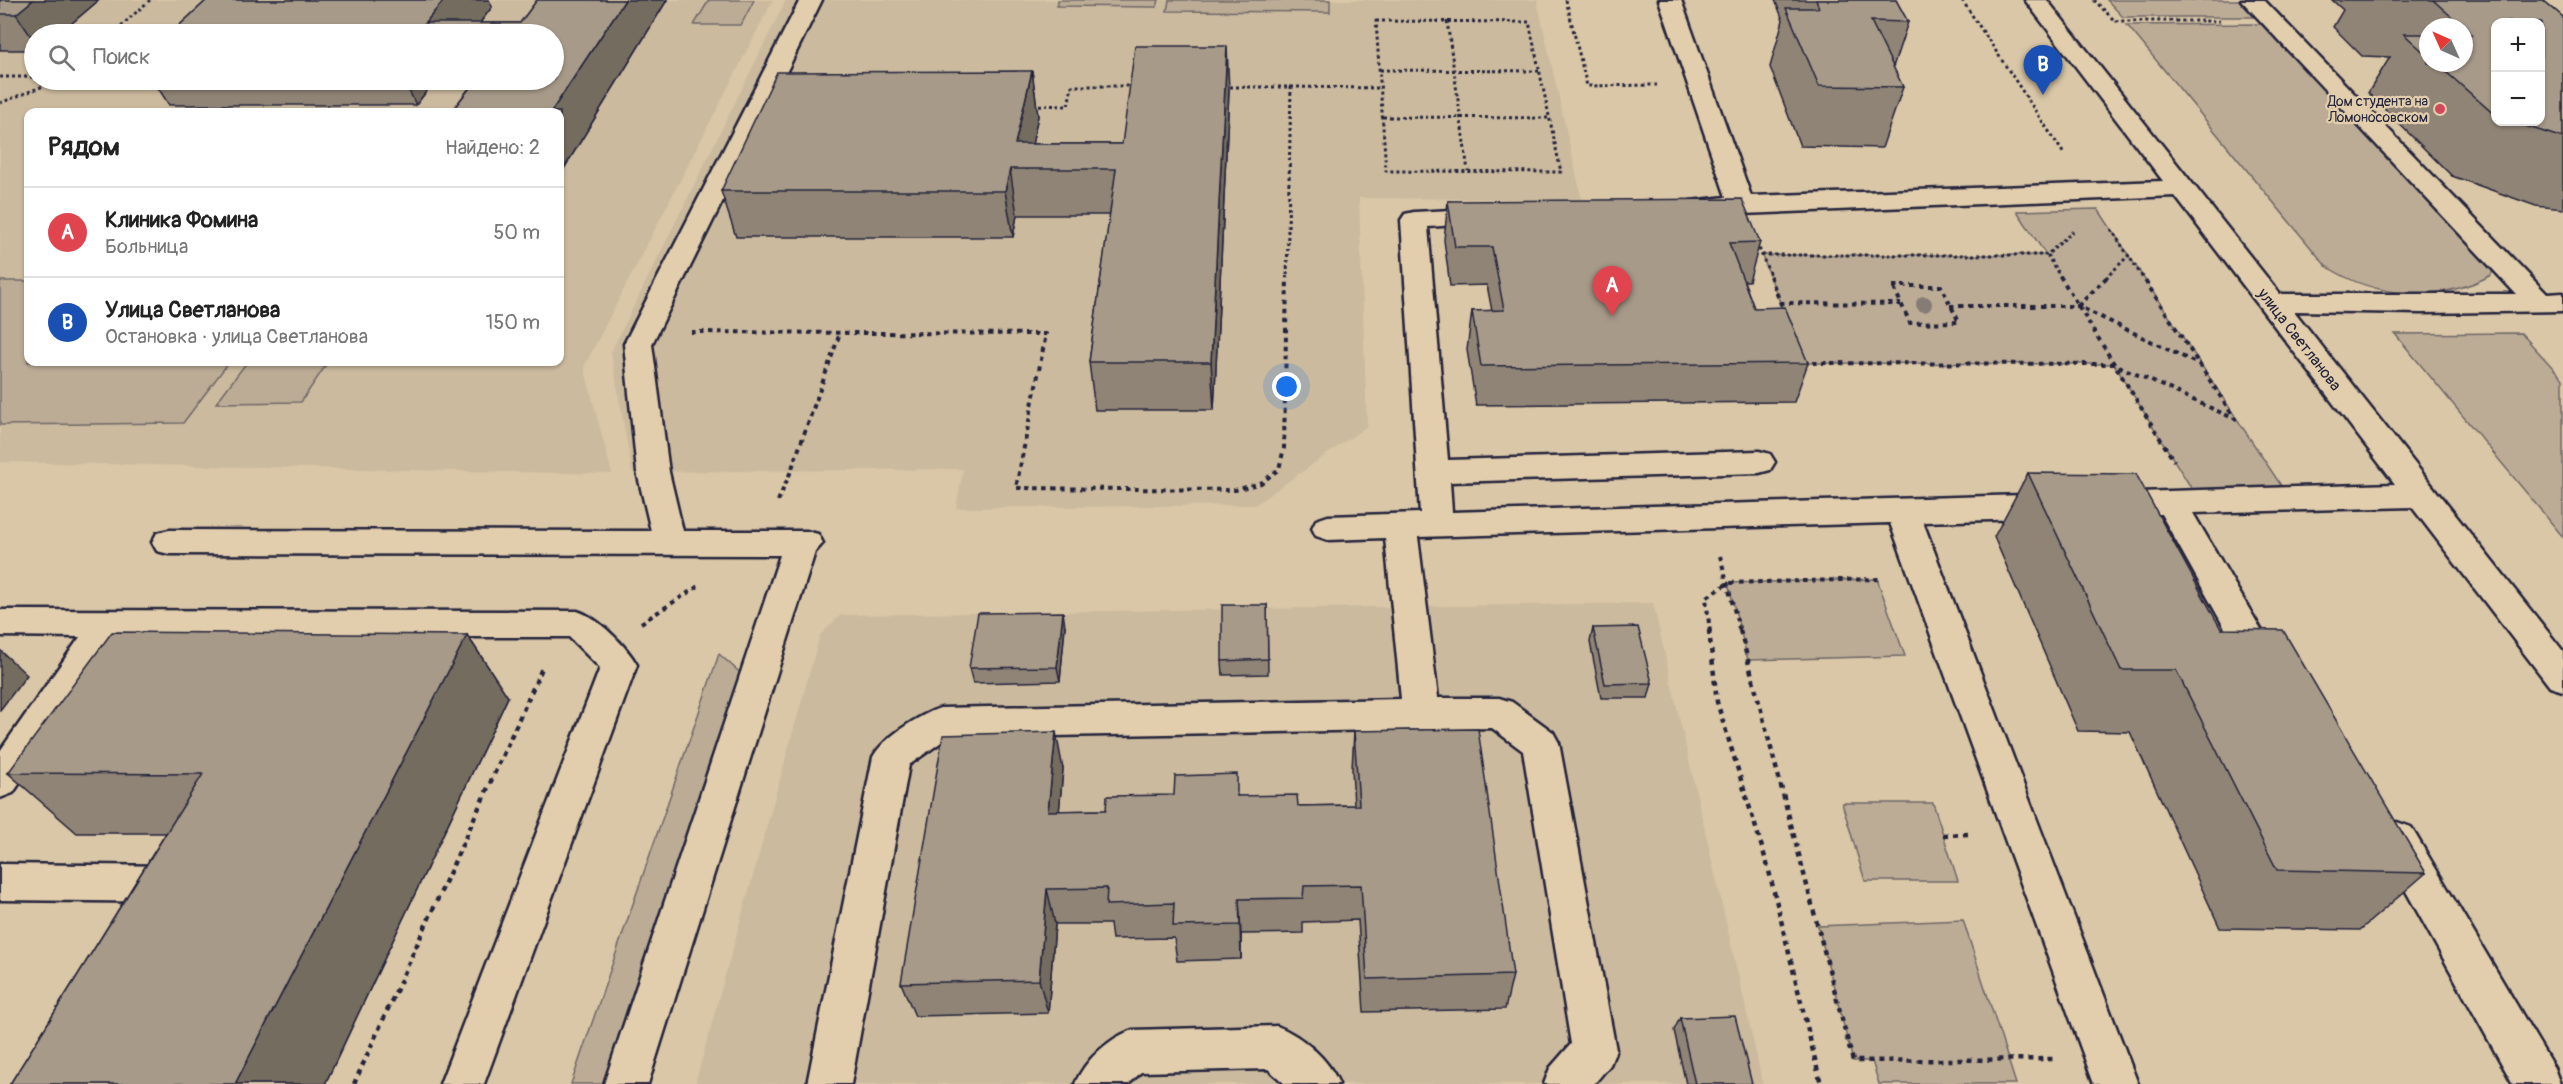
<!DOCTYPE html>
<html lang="ru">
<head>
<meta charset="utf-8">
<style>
	body { margin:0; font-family:Pangolin,sans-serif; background:#f2f2f2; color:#222 }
	.controls { position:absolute; right:18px; top:18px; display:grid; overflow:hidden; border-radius:12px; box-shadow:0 2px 4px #0004 }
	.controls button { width:54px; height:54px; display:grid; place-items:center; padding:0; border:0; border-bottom:2px solid #e0e0e0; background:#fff; color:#222; font:30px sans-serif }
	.compass { position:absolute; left:2419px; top:18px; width:54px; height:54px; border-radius:50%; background:#fff; box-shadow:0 2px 4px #0004; rotate:315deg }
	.you { position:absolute; left:1287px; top:387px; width:21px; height:21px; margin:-15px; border:4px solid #fff; border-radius:50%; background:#1a73e8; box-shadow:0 0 0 9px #1a73e833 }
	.badge { display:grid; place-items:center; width:39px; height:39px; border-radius:50%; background:#d1495b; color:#fff; font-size:20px; font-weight:700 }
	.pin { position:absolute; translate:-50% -50px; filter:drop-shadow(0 2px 3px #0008) }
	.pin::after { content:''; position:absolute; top:32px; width:21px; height:18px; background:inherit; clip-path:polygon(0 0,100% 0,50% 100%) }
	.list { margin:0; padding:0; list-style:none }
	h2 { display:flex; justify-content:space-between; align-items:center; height:78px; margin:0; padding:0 24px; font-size:26px }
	h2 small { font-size:20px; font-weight:400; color:#767676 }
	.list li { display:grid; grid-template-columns:39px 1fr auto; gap:18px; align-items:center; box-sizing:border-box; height:90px; padding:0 24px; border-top:2px solid #e0e0e0 }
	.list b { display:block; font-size:22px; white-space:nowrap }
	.list p { margin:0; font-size:20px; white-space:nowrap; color:#767676 }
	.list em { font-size:20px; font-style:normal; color:#767676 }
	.icon { flex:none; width:33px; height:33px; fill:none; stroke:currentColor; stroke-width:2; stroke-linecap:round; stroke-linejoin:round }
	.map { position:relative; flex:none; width:2563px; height:1084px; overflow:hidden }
	.search { position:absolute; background:#fff; box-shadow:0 2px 4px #0004; left:24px; top:24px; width:540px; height:66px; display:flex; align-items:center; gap:15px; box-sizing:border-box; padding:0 21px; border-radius:33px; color:#767676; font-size:22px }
	.panel { position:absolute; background:#fff; box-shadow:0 2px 4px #0004; left:24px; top:108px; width:540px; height:258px; border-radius:12px }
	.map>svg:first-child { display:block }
	.built { fill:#cbba9e; fill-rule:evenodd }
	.green { fill:#bcac96; stroke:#6f6768; stroke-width:1.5 }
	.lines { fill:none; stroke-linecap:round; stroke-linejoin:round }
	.minor-casing { stroke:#22223b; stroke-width:5 }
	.path-far2 { stroke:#22223b; stroke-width:3; stroke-dasharray:3 3; stroke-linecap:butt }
	.path-far1 { stroke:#22223b; stroke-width:4; stroke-dasharray:4.5 4.5; stroke-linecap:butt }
	.path { stroke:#22223b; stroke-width:4.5; stroke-dasharray:5 5; stroke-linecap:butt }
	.minor { fill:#e2ceac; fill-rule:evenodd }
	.tree { fill:#867c76 }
	.wall { fill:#908476; stroke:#22223b; stroke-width:1.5; fill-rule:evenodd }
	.shaded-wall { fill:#756c60; stroke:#22223b; stroke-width:1.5 }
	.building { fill:#a79a89; stroke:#22223b; stroke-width:1.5 }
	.poi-dot { fill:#d1495b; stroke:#e2ceac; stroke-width:2 }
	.labels { text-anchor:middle; stroke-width:4.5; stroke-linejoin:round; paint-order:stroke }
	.far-poi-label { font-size:14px; fill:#22223b; stroke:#e2ceac; text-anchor:end }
	.street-label { font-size:16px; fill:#22223b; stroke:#e2ceac }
</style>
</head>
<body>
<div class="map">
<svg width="2563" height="1084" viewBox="0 0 2563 1084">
	<rect width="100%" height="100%" fill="#dac7a7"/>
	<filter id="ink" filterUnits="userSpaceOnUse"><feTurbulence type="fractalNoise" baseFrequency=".0167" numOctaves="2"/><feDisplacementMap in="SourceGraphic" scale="12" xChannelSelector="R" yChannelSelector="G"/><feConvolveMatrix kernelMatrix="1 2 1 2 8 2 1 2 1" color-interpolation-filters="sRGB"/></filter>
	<g filter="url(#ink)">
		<!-- built -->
		<path class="built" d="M0,0H773L584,367L612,474L0,462ZM34,34H554V80H34ZM28,112H560V362H28Z
			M786,0H1537L1582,200L1359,198L1367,426L1255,505L956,508L963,469L632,472L611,352Z
			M1653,603L1763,1084H695L820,635L841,615Z"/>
		<!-- green -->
		<path class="green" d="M709,0H754L741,25H694Z
			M1058,0H1159L1157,7L1057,6Z
			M1169,0H1330V12L1167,11Z
			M2107,0H2242L2258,17H2123Z
			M2265,24L2494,268L2491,275C2441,303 2374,298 2326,266L2127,25Z
			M2098,209L2290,499L2200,502L2114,364L1803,363L1762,255H2046L2017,211Z
			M0,281H28V362H229L183,423L0,425Z
			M2521,333L2563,379V537L2395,334Z
			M247,362H328L301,402L216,403Z
			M1877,579L1905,656L1748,660L1728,583Z
			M719,654L746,678L611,1084H571Z
			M1842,803H1933L1958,881H1865Z
			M1963,920L2016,1084H1879L1872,1061H1853L1818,926Z"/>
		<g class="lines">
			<!-- minor casing -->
			<g class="minor-casing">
				<path id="minor" d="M800,0H822L652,344L669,472L683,531H806L818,534L823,543L815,552L648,1084H604L780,555L169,554L157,551L152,542L157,533L169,530L651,531L637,472L624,344Z
					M1659,0H1681L1751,196L2163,181L2025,0H2047L2280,294H2516L2241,0H2264L2547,294L2563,293V311L2421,313L2294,311L2563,651V691L2550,687L2412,507L2193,513L2283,667L2278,677L2265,681L2252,677L2161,514L2106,515L2095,512L2090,504L2095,496L2106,493L2395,484L2175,196L1742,214H1699L1690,211L1686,206L1690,201L1726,197Z
					M1489,208L1498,210L1502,216L1498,222L1428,227L1448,460L1759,451L1770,454L1775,462L1770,470L1759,473L1450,482L1452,512L2055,494L2066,498L2071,506L2066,514L2055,518L1923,522L2138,1084H2094L1890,523L1418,537L1438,698H1499L1512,702L1553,732L1559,743L1616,1050L1610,1065L1594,1084H1544L1550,1068L1571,1044L1523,751L1492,728L947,738L909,765L851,1084H807L873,757C883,738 919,715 940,708L1401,699L1385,538L1328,540L1316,536L1312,528L1316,520L1328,516L1420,513L1401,220L1405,214L1414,212Z
					M0,610L577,611C597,617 627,646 637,665L484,1084H440L600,668L569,637H118L13,793L0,798V751L80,637L0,636Z
					M2397,822L2411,827L2554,1068L2560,1084H2513L2377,839L2383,827Z
					M0,864L178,866L192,871L198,884L192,897L178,902L0,900Z
					M1277,1026C1302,1036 1329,1059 1339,1084H1285L1268,1069L1141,1072L1129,1084H1075C1085,1060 1108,1039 1132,1030Z"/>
			</g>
			<!-- path-far2 -->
			<path class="path-far2" d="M1566,0L1587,86L1657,85
				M1962,0L2064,154
				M2094,0L2115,21H2220
				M1376,21L1529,22L1561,172L1386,171Z
				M1447,21L1468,171
				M112,34L150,0
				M1380,70L1540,71
				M0,77H34
				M1224,87H1291L1287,278
				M1291,87L1381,88
				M0,103L59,80
				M1033,105L1068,106L1072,86H1132
				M1383,117L1550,118
				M2111,229L2143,278
				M1757,243L1771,278
				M1762,255H2047L2073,231
				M2047,255L2061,278
				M2106,278L2129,255"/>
			<!-- path-far1 -->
			<path class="path-far1" d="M1770,276L1784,312
				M2060,276L2174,461
				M1893,286H1941L1959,322L1910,323Z
				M1780,303L1901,304
				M1950,306H2078L2200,365
				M2078,306L2108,276
				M691,332L1046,334L1016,488L1235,490L1261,483L1279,469L1284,448L1287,276
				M1804,363L2114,364L2235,419L2142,276
				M778,501L791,471L840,333
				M1720,556L1740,632
				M641,623L700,585
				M1710,632L1706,598L1728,583L1879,579"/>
			<!-- path -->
			<path class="path" d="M1709,630L1717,702L1768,867L1821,1084
				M1740,630L1853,1061L2055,1059
				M1943,835L1971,834
				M354,1084L543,666"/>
			<!-- minor -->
			<use href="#minor" class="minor"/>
		</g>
		<!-- trees -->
		<circle class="tree" cx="1924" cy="304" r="8"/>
		<!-- wall -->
		<path class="wall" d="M0,0H99L59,34H34V50H0Z
			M207,0H489L492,7L480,23H520L537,0H667L560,175V112H451L470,87L429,88L416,105H169L153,80H554V34H170Z
			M1775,0H1896L1908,22L1893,67L1903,87L1882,148L1800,146L1770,67L1783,20Z
			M2332,0H2543L2563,17V209L2536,206L2452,176L2368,93L2390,57L2362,56L2333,27L2343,10ZM2496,22L2541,122H2496ZM2428,27H2464V63H2428Z
			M1032,71L1038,116L1032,144H1122L1229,90L1214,410H1095L1089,362L1110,215H1017L1013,237H736L721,191Z
			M1448,201L1760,242L1749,281H1744L1754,308L1808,363L1794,402L1476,405L1467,350L1472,311H1492L1487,285L1450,286L1444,240Z
			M2028,473L2221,629L2426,873L2360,930L2220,928L2130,732L2078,731L1994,537Z
			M1267,605L1268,674L1223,675L1222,661Z
			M1065,626L1060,681L973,683L969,668Z
			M1593,628L1652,683L1648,698H1601L1590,642Z
			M467,635L508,697L325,1084H10L166,833H77L8,773Z
			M1354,731L1513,975L1505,1009L1364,1012L1358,920L1303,922V933L1241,934V959L1177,961L1174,938L1112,939L1110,924H1055L1048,1013L915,1016L901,983L1063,769L1059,811L1106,810L1238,796L1298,806L1354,805L1352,769Z
			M1680,1018L1752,1084H1686L1674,1030Z"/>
		<!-- shaded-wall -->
		<path class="shaded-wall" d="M33,0H99L59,34H34V41L16,14Z
			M444,0H489L492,7L471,34L425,23Z
			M625,0H667L560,175V112H551Z
			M1227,46L1229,90L1214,410L1211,362Z
			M1032,71L1038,116L1027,169L1015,144Z
			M404,80H425L429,88L416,105Z
			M1010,169L1017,215L1013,237L1005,191Z
			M1063,612L1065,626L1060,681L1057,667Z
			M467,635L508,697L325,1084H235Z
			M0,650L27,675L0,710Z
			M1056,732L1063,769L1056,847L1048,811Z
			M1047,889L1055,924L1048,1013L1039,980Z
			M1239,899L1241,934V959L1240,925Z"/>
		<!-- building -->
		<path class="building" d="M0,0H33L16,14H0Z
			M207,0H444L425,23H520L537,0H625L551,112H451L476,80H554V34H170Z
			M1816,0H1896L1908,22L1871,21L1903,87L1819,86L1786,8H1819Z
			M2433,0H2543L2563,17V138L2513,122H2541V22H2496V116L2436,63H2464V34L2471,35L2464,27H2463Z
			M2404,34H2428V56Z
			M1135,46H1227L1211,362H1089L1116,169H1010L1005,191H721L777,72L1032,71L1015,144H1122Z
			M1742,199L1760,242L1729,243L1754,308L1785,307L1808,363L1481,366L1472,311L1504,310L1492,247H1455L1448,201Z
			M2028,473L2136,474L2221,629L2283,630L2426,873L2277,870L2176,670H2121Z
			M1222,605H1267L1268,659L1222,661Z
			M1063,612L1057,667L969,668L978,613Z
			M1638,627L1652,683L1605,684L1593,628Z
			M112,632L467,635L235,1084H10L203,774L8,773Z
			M1478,729L1513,975L1367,979L1361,885L1304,886L1303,898L1239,899L1240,925L1173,926L1174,903L1106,905L1107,888L1047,889L1039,980L901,983L943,735L1056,732L1048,811L1106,810L1107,796L1174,795L1175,776L1237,774V796L1297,795L1298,806L1359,805L1354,731Z
			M1735,1016L1752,1084H1695L1680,1018Z"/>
	</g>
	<!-- markers -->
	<circle class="poi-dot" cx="2440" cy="109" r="6"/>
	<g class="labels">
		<!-- far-poi labels -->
		<g class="far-poi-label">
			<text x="2428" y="106">Дом студента на<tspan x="2428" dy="16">Ломоносовском</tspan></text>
		</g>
		<!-- street labels -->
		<g class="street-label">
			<text transform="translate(2300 339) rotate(52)" y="6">улица Светланова</text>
		</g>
	</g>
</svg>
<div class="controls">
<button>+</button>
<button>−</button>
</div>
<svg class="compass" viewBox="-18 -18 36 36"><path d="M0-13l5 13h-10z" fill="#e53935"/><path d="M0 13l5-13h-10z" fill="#767676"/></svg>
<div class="you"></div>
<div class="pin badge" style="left:1612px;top:316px;background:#e0444e">A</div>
<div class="pin badge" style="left:2043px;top:95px;background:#1a4fb4">B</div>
<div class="search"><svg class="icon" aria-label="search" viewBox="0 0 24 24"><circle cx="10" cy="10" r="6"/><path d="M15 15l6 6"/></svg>Поиск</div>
<section class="panel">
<h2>Рядом<small>Найдено: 2</small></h2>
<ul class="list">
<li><span class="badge" style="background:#e0444e">A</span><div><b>Клиника Фомина</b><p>Больница</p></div><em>50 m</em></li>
<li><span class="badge" style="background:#1a4fb4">B</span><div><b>Улица Светланова</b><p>Остановка · улица Светланова</p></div><em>150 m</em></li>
</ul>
</section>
</div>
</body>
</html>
